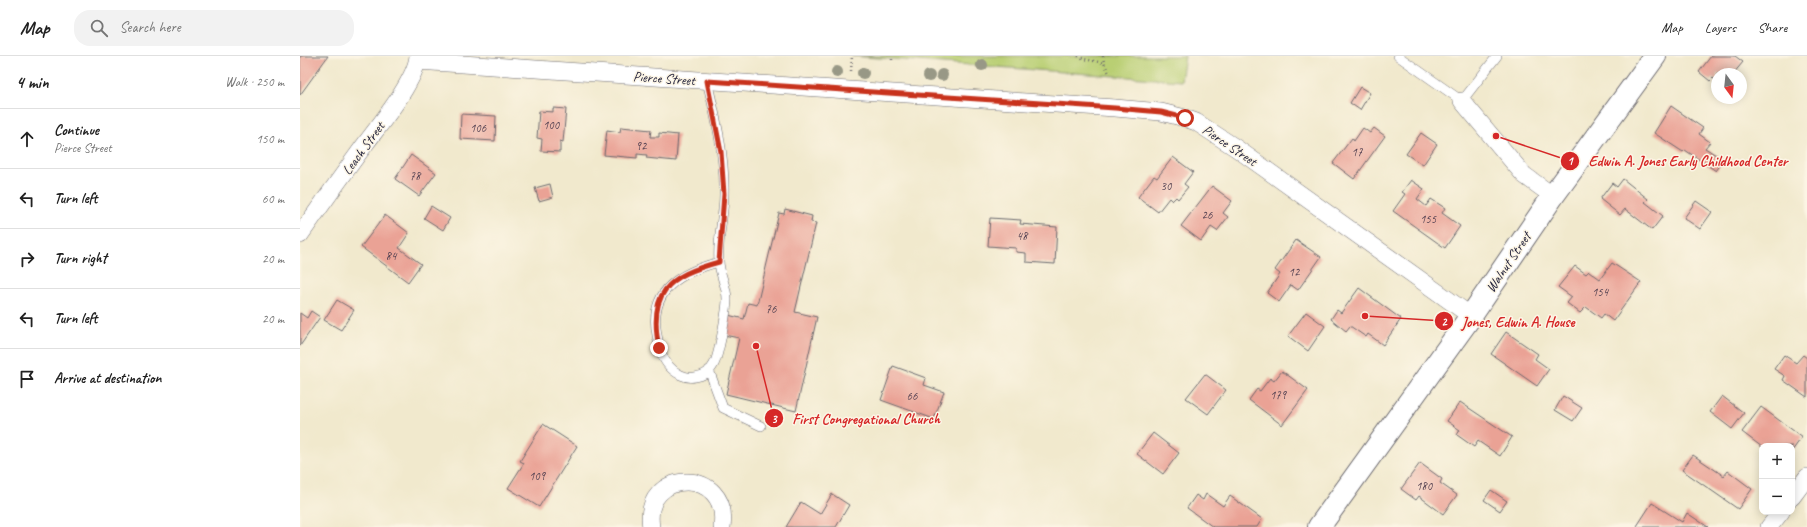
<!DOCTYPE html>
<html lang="en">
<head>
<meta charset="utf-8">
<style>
	body { margin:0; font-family:Caveat,sans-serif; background:#f2f2f2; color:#222 }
	.controls { position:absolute; right:12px; bottom:12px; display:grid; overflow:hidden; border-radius:8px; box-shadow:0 2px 10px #0003 }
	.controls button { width:36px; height:36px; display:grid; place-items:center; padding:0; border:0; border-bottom:1px solid #e0e0e0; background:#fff; color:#222; font:20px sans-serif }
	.compass { position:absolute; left:1411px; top:12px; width:36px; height:36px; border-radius:50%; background:#fff; box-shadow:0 2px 10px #0003; rotate:165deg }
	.stop { position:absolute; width:12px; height:12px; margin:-9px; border:3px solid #c8321e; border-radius:50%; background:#fff }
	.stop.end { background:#c8321e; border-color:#fff; box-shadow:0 1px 4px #0008 }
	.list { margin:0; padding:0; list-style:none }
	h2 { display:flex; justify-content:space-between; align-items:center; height:52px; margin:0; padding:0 16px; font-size:17px }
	h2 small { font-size:13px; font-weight:400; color:#767676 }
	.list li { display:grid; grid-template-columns:26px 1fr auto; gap:12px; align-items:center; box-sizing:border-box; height:60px; padding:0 16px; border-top:1px solid #e0e0e0 }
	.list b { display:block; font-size:15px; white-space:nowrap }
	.list p { margin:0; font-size:13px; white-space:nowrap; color:#767676 }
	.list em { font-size:13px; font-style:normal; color:#767676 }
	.icon { flex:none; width:22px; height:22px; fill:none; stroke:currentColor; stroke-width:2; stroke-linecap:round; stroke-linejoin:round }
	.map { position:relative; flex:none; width:1507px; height:471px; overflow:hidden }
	header { display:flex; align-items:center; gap:24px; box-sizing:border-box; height:56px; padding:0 20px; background:#fff; border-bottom:1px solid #e0e0e0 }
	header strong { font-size:19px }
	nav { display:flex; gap:22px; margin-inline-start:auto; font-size:14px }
	.search { width:280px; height:36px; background:#f2f2f2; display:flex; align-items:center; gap:10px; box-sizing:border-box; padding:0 14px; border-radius:16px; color:#767676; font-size:15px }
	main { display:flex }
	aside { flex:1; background:#fff }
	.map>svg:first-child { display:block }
	.green { fill:#b9cf73; stroke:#6e7857 }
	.building { fill:#eaa295 }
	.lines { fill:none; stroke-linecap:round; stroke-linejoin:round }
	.service-casing { stroke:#6a686e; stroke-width:10 }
	.minor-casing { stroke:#6a686e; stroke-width:18 }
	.tertiary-casing { stroke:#6a686e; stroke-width:24 }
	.path { stroke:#6a686e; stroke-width:2.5; stroke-dasharray:1 3; stroke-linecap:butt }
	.service { stroke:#fff; stroke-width:9 }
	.minor { stroke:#fff; stroke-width:17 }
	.tertiary { stroke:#fff; stroke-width:22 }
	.tree { fill:#989886 }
	.route { stroke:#c8321e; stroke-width:5 }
	.labels { text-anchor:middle; stroke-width:3; stroke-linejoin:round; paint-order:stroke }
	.number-label { font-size:12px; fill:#544252 }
	.street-label { font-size:14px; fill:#22223b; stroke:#fcf5e5 }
	.leader { fill:none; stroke:#d62828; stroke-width:1.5 }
	.callout-dot { fill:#d62828; stroke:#fcf5e5; stroke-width:1.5 }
	.mark-label { font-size:12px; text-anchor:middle; font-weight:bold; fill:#fff }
	.callout-label { font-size:15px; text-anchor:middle; font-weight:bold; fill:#d62828; stroke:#fcf5e5; stroke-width:3; stroke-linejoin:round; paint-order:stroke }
</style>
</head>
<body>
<header>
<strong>Map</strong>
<div class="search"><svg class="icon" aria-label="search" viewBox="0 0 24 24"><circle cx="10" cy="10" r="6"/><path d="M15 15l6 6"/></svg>Search here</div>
<nav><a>Map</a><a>Layers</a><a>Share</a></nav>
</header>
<main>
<aside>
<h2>4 min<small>Walk · 250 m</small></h2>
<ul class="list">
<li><svg class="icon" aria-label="ahead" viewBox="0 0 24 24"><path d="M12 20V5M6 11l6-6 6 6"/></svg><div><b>Continue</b><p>Pierce Street</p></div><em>150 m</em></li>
<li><svg class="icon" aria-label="left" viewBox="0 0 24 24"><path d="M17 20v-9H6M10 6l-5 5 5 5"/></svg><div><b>Turn left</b></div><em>60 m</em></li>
<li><svg class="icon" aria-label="right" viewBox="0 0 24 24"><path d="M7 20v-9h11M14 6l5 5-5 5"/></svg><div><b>Turn right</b></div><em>20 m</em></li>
<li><svg class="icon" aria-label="left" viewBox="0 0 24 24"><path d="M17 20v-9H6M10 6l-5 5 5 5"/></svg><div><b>Turn left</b></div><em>20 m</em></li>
<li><svg class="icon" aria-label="arrive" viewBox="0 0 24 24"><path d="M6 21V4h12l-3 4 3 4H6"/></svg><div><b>Arrive at destination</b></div></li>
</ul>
</aside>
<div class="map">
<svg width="1507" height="471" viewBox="0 0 1507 471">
	<rect width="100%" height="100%" fill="#fcf5e5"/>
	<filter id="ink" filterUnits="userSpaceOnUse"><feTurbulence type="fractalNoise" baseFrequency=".025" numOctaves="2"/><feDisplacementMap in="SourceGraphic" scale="8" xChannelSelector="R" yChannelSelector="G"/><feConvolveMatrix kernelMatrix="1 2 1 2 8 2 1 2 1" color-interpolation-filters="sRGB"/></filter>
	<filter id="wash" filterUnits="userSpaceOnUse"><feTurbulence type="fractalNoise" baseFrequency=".012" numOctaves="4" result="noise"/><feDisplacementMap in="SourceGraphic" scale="16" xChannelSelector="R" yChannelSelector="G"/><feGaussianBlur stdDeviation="0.9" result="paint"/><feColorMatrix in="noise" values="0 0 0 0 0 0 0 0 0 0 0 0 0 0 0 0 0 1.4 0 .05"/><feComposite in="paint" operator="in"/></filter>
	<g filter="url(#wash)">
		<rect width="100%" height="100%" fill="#f1e9cd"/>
		<!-- green -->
		<path class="green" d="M552,0H885L881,25Z"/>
		<g id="blocks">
			<!-- building -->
			<path class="building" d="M0,0H28L0,39Z
				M1411,0H1435L1443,6L1433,18H1417V25L1413,22L1410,25L1399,16Z
				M1060,31L1070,37L1060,54L1050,47Z
				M1371,50L1403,72L1399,78L1410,86L1405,92L1424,104L1416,115L1385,94L1383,96L1354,77Z
				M253,52L266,53L263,86L260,85V96L241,95L242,83L237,82L239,55L253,56Z
				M161,58L196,60L195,85L160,83Z
				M321,71L351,74L350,81H359V77L378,79L376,105L346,102L347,99L337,98V102L304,99L307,74L320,76Z
				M1063,72L1070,77L1074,72L1085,80L1054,123L1033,107L1052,82L1054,85Z
				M1121,77L1137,88L1123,109L1106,98Z
				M111,99L136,117L119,140L95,123Z
				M873,101L893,116L884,128L888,131L878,143L876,141L872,145L869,142L858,156L838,141L854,120L857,122Z
				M1323,123L1348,143L1345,146L1363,160L1352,174L1325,153L1320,159L1300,143L1312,127L1317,131Z
				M1111,124L1124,133L1117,143L1126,150L1131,143L1145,152L1142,157L1160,170L1145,192L1093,155L1105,138L1102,136Z
				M250,128L253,141L239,145L235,132Z
				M912,130L932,145L923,157L928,161L917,175L911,171L901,185L881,170Z
				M1396,145L1412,156L1400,173L1384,162Z
				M131,150L150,162L143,174L124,162Z
				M485,153L512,160L511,166L516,167L495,256L517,261L496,355L426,338L439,282L424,279L428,259L444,263L448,247L457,249L479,157L484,158Z
				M85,159L109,177L99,192L121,208L108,226L61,191Z
				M690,162L721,164L720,168L757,171L755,208L726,206V197L716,196V192L688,190Z
				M996,184L1021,201L998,234L991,229L979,246L967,237L980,218L975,214Z
				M1312,207L1341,226L1313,265L1304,258L1301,262L1286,251L1280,257L1267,247L1272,241L1258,231L1275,210L1286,218L1289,215L1300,223Z
				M1059,232L1101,263L1083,289L1068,278L1066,281L1050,270L1046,275L1031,263L1037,254L1041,257Z
				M37,244L54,254L41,274L24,264Z
				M11,255L20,261L0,290V257L7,262Z
				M1006,256L1025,270L1008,295L988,280Z
				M1206,276L1238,298L1235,303L1249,313L1237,330L1191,298Z
				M1484,299L1496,307L1503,299L1507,302V341L1483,324L1485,320L1474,313Z
				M593,310L626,322L624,329L644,336L634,363L581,344Z
				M982,315L1008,334L982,369L949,344L957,333L960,335L970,322L974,325Z
				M905,318L926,334L908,358L886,342Z
				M1263,340L1282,352L1273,365L1255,354Z
				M1422,340L1444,357L1432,373L1410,356Z
				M1160,346L1212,381L1200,400L1178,385L1174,391L1157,379L1160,374L1147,365Z
				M1461,351L1502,381L1492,395V390L1462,391L1442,376Z
				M243,368L277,390L239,451L208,432L224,407L220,405Z
				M853,377L879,397L863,418L837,398Z
				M1393,399L1424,420L1428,415L1452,433L1438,453L1382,414Z
				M1120,407L1142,423L1140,427L1157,439L1143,458L1119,440L1116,444L1101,433Z
				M1191,434L1207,445L1200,455L1184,444Z
				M532,438L549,449L536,471H486L501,446L520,458Z
				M906,438L923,450L930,440L962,463L957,471H913L887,452L896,439L903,444Z
				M1352,447L1382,466L1387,457L1408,471H1339L1337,470Z"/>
		</g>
	</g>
	<g filter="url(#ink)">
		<use href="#blocks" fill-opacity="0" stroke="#6a686e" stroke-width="1"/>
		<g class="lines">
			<!-- service casing -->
			<g class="service-casing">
				<path id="service" d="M1098,0L1162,45L1197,0
					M407,25C416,62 425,100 424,138C424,161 417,183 419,205C419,218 427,230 427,243C427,253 419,299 414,308C410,316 403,320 395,321C385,323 375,317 369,310C361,301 359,290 357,279C348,234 381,216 419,206
					M409,314L423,352L461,370"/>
			</g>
			<!-- minor casing -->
			<g class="minor-casing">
				<path id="minor" d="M117,5L815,52L861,56L885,62L896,66L936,92L1171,260
					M1162,45L1224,119L1253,140
					M0,179C22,148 44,117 66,87C81,67 116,24 118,0
					M1492,441L1507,421
					M351,471C341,412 431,410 422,471
					M1469,471L1481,456"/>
			</g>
			<!-- tertiary casing -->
			<g class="tertiary-casing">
				<path id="tertiary" d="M1019,471L1171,260L1253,140L1355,0"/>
			</g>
			<!-- path -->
			<path class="path" d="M778,0L784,3L804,7L809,17
				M803,0L804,7
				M592,4V0
				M551,15L552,0"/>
			<!-- service -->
			<use href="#service" class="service"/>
			<!-- minor -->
			<use href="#minor" class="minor"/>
			<!-- tertiary -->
			<use href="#tertiary" class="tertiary"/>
		</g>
		<!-- trees -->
		<g class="tree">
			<circle cx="682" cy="9" r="6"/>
			<circle cx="537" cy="16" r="6"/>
			<circle cx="563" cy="17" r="6"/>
			<circle cx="642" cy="19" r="6"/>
			<circle cx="629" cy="20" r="6"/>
		</g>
	</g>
	<g class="lines" filter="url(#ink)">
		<!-- route -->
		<path class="route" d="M359,292C348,237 367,220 419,206L424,138L421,96L407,25L815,52L861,56L885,62"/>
	</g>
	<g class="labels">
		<!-- number labels -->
		<g class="number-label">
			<text x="251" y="73">100</text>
			<text x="178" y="76">106</text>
			<text x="341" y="94">92</text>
			<text x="1057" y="100">17</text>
			<text x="115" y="124">78</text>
			<text x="866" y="134">30</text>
			<text x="907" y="163">26</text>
			<text x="1128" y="167">155</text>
			<text x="722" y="184">48</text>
			<text x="91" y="204">84</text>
			<text x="994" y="220">12</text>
			<text x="1300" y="240">154</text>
			<text x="471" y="257">76</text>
			<text x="978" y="343">179</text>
			<text x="612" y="344">66</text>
			<text x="237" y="424">109</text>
			<text x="1124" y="434">180</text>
		</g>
		<!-- street labels -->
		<g class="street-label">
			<text transform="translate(364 22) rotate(4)" y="5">Pierce Street</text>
			<text transform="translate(930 89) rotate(34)" y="5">Pierce Street</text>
			<text transform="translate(63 92) rotate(-54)" y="5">Leach Street</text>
			<text transform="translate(1208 206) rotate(-56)" y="5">Walnut Street</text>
		</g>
	</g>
	<!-- callouts -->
	<path class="leader" d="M1196 80L1270 105M1065 260L1144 265M456 290L474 362"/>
	<g class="callout-dot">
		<circle cx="1196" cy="80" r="4"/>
		<circle cx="1065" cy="260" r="4"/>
		<circle cx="456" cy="290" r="4"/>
		<circle cx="1270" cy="105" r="10"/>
		<circle cx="1144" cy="265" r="10"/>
		<circle cx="474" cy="362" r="10"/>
	</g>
	<g class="mark-label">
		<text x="1270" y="109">1</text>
		<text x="1144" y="270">2</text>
		<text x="474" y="367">3</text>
	</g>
	<g class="callout-label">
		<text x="1388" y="110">Edwin A. Jones Early Childhood Center</text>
		<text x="1218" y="271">Jones, Edwin A. House</text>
		<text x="566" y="368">First Congregational Church</text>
	</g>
</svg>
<div class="controls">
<button>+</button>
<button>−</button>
</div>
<svg class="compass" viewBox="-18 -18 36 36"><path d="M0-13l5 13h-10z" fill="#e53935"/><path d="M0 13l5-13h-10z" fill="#767676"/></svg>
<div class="stop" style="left:885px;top:62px"></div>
<div class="stop end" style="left:359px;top:292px"></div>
</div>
</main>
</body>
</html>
